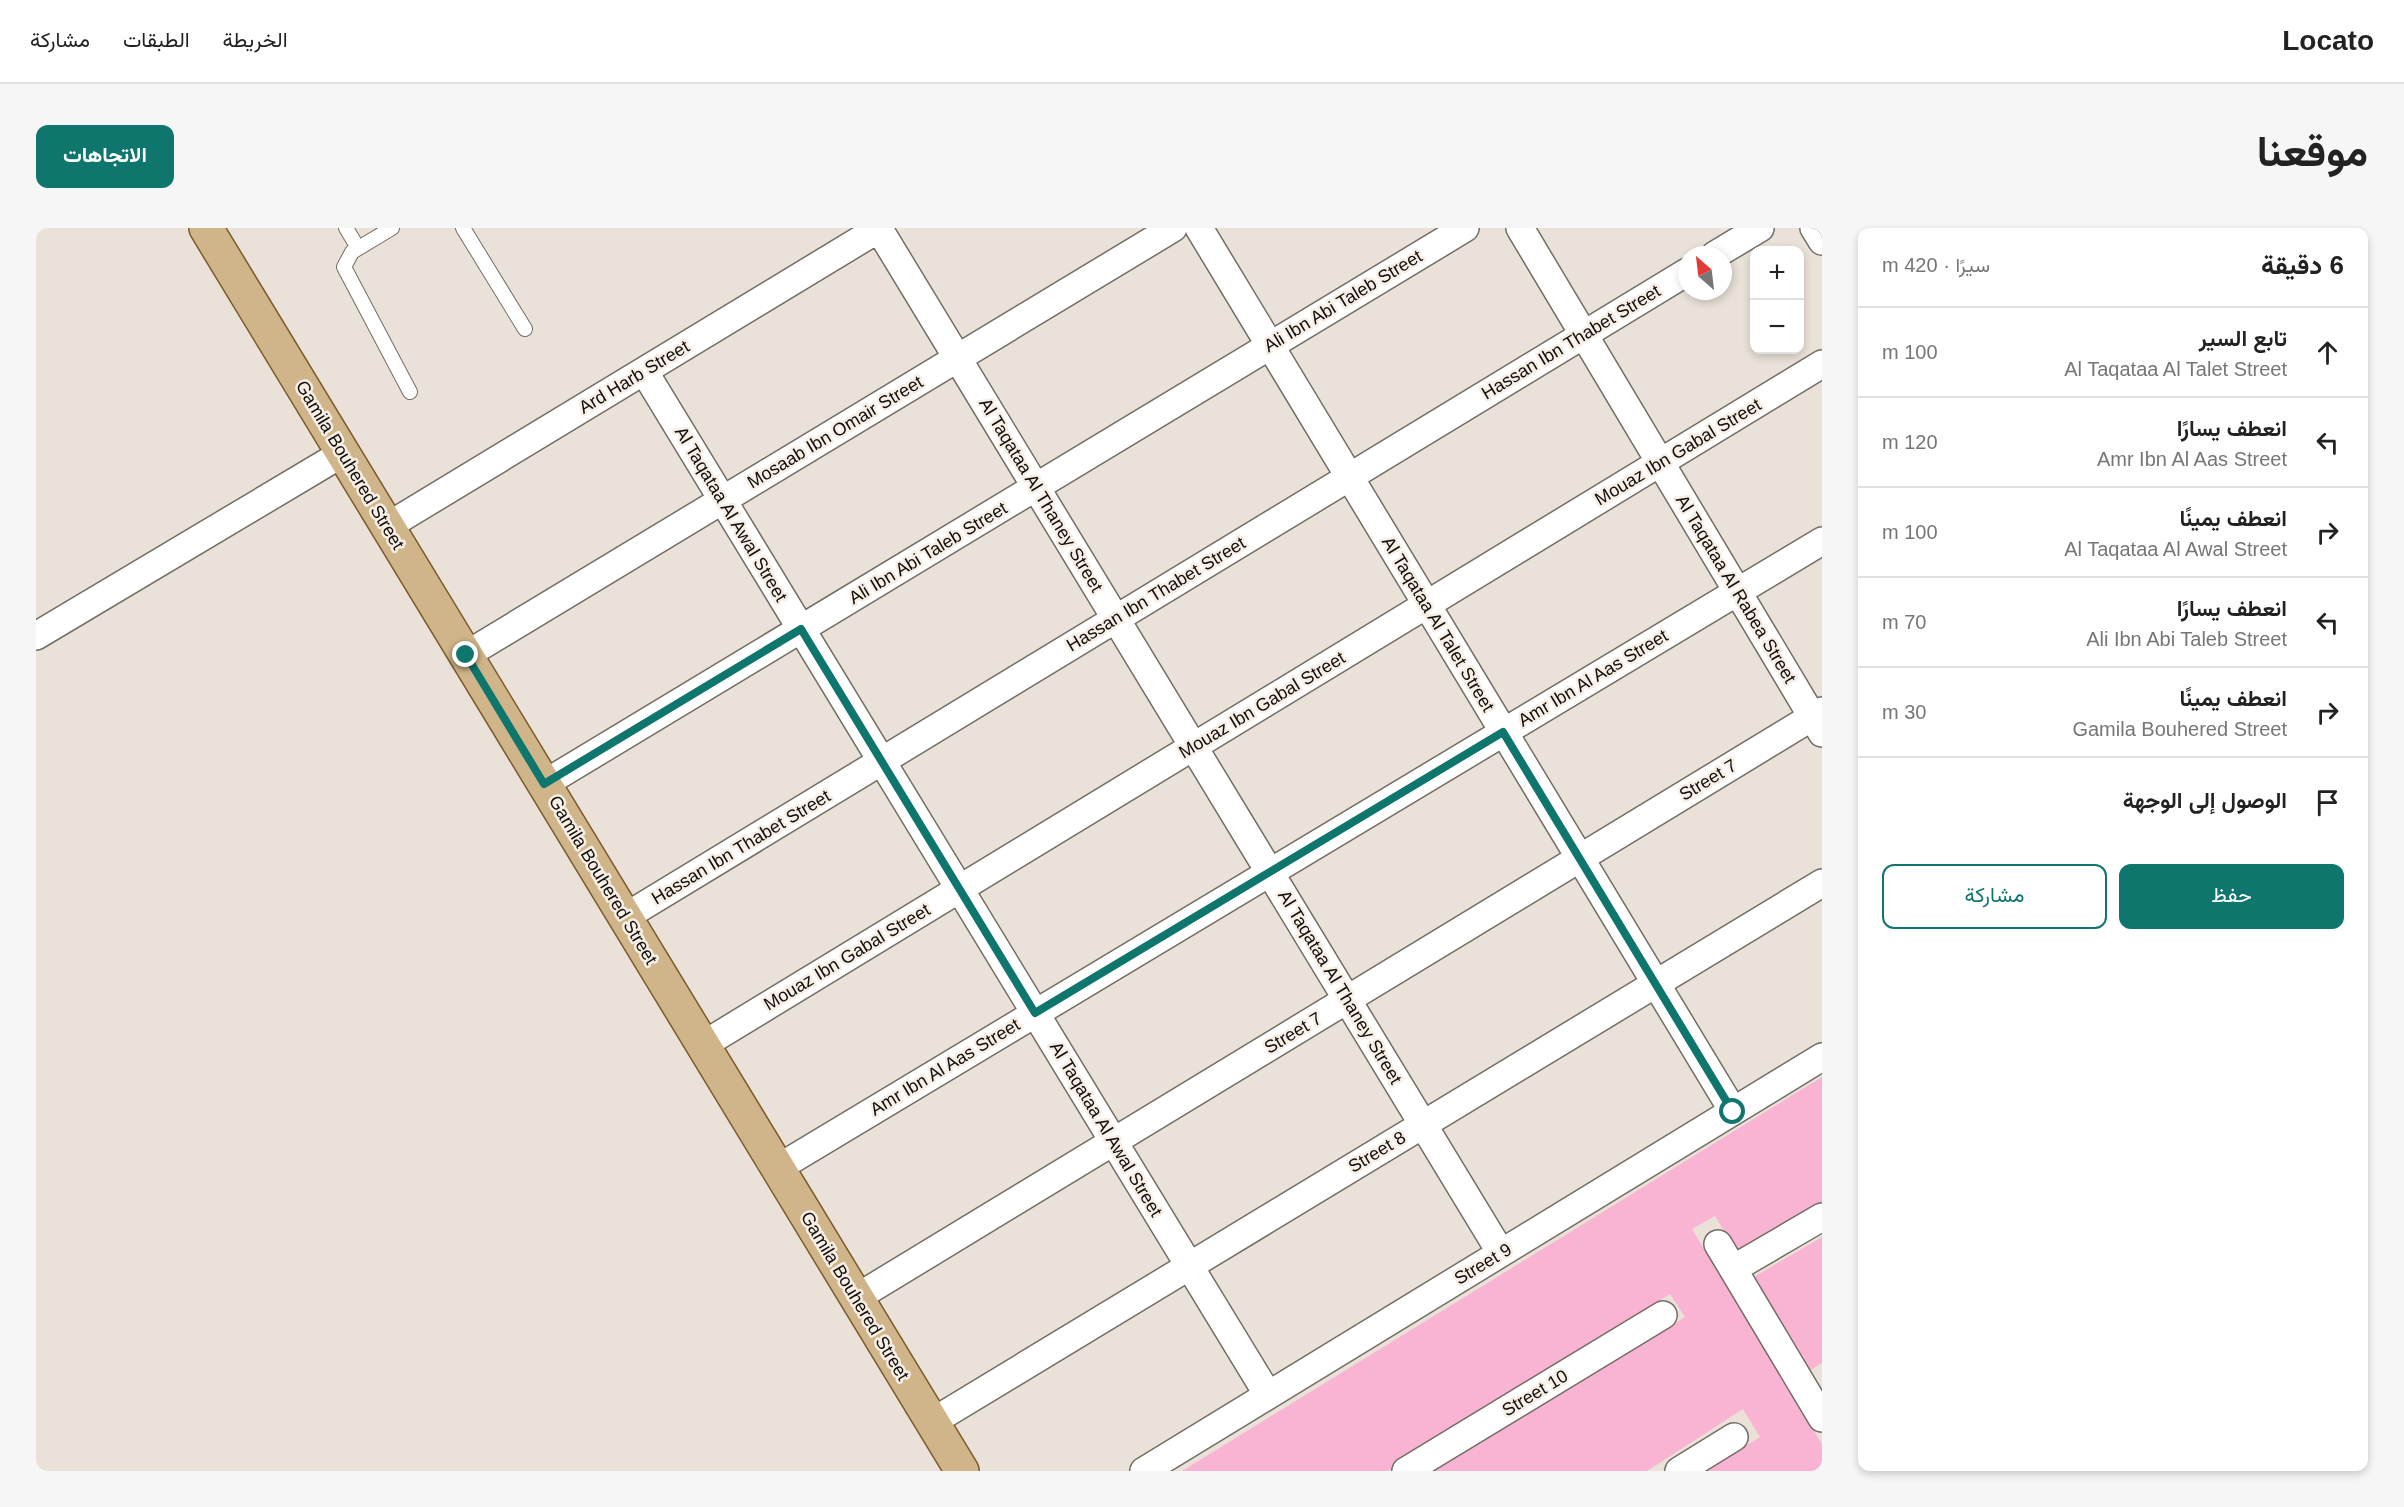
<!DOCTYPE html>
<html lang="ar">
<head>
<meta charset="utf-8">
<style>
	body { margin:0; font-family:Helvetica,Vazirmatn,sans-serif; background:#f6f6f6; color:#222; direction:rtl }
	.controls { position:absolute; right:18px; top:18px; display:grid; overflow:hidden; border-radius:12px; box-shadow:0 3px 9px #0003 }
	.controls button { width:54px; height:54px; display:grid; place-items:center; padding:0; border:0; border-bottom:2px solid #e0e0e0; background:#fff; color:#222; font:30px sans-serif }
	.compass { position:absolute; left:1642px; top:18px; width:54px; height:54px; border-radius:50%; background:#fff; box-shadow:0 3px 9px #0003; rotate:332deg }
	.stop { position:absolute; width:18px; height:18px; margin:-14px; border:4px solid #0f766e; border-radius:50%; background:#fff }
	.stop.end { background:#0f766e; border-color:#fff; box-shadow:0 2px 6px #0008 }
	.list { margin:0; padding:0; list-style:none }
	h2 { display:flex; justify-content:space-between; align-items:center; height:78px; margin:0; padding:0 24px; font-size:26px }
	h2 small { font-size:20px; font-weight:400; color:#767676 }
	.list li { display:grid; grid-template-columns:39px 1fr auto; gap:18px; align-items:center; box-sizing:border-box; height:90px; padding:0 24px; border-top:2px solid #e0e0e0 }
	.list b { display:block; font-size:22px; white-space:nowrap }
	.list p { margin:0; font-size:20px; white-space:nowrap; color:#767676 }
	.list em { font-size:20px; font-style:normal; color:#767676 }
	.actions { display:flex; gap:12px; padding:18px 24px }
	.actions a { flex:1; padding:14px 0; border:2px solid #0f766e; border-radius:12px; text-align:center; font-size:21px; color:#0f766e }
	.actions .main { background:#0f766e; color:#fff }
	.icon { flex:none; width:33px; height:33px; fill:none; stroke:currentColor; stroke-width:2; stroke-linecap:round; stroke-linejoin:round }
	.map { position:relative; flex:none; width:1786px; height:1243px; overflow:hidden; direction:ltr; border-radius:12px }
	header { display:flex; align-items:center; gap:36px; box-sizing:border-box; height:84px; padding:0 30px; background:#fff; border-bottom:2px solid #e0e0e0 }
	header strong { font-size:28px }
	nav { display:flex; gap:33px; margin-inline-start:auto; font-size:21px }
	.intro { display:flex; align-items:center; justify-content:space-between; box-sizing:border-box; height:144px; padding:0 36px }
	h1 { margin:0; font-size:42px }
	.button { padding:15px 27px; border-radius:12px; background:#0f766e; color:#fff; font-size:21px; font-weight:700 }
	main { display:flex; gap:36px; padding:0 36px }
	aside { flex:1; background:#fff; border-radius:12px; box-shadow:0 3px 9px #0003 }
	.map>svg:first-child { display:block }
	.building { fill:#f9b4d3 }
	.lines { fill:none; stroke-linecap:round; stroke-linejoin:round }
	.lane-casing { stroke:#746d64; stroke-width:16 }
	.street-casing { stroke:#746d64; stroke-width:30 }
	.primary-casing { stroke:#7a5a2a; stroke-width:36 }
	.lane { stroke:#fff; stroke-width:14 }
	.street { stroke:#fff; stroke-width:27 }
	.primary { stroke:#d1b58a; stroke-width:33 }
	.route { stroke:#0f766e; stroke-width:8 }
	.labels { text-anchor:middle; stroke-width:5; stroke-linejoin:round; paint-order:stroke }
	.street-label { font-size:18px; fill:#100d0a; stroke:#f7efe5 }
</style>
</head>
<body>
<header>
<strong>Locato</strong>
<nav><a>الخريطة</a><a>الطبقات</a><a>مشاركة</a></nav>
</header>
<div class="intro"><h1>موقعنا</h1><a class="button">الاتجاهات</a></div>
<main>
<aside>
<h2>6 دقيقة<small>سيرًا · 420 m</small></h2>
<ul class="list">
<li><svg class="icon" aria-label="ahead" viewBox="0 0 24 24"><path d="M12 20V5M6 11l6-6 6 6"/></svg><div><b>تابع السير</b><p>Al Taqataa Al Talet Street</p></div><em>100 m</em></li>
<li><svg class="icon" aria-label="left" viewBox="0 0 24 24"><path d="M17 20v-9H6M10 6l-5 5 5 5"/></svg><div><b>انعطف يسارًا</b><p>Amr Ibn Al Aas Street</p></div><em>120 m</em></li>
<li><svg class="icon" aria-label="right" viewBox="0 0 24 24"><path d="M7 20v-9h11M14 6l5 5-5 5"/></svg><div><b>انعطف يمينًا</b><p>Al Taqataa Al Awal Street</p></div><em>100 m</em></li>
<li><svg class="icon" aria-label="left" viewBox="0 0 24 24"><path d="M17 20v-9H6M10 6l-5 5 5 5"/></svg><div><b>انعطف يسارًا</b><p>Ali Ibn Abi Taleb Street</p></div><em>70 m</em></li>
<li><svg class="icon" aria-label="right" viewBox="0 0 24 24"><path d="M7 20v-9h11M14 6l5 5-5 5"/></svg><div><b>انعطف يمينًا</b><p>Gamila Bouhered Street</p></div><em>30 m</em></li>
<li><svg class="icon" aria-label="arrive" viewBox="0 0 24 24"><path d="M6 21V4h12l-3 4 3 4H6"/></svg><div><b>الوصول إلى الوجهة</b></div></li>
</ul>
<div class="actions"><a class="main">حفظ</a><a>مشاركة</a></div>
</aside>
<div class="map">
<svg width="1786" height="1243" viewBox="0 0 1786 1243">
	<rect width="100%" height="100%" fill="#eae2d8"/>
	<!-- building -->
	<path class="building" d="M1786,849V976L1702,1026L1679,988L1656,1001L1786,1216V1243H1670L1724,1209L1707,1181L1611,1243H1397L1649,1089L1634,1066L1352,1243H1146Z
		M1786,1009V1135L1773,1143L1716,1050Z"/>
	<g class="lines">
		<!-- lane casing -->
		<g class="lane-casing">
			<path id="lane" d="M310,0L322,20
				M356,0L316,24L308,39L374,164
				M427,0L489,101"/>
		</g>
		<!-- street casing -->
		<g class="street-casing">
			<path id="street" d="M1163,0L1697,883
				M1484,0L1786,505
				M1778,0L1786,13
				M843,1L1465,1025
				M1679,27L1724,0
				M608,143L1232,1167
				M352,298L844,0
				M0,408L307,225
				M430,427L1137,0
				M508,556L1429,0
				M589,689L1651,44
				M667,817L1786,136
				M742,940L1786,313
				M1682,1016L1786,1190
				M1697,1041L1786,989
				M820,1070L1786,483
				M896,1194L1786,655
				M1108,1243L1786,829
				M1370,1243L1627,1087
				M1643,1243L1698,1209"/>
		</g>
		<!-- primary casing -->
		<g class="primary-casing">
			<path id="primary" d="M170,0L926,1243"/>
		</g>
		<!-- lane -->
		<use href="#lane" class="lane"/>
		<!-- street -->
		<use href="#street" class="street"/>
		<!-- primary -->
		<use href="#primary" class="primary"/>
	</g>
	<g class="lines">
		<!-- route -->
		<path class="route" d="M430,427L508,556L765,401L999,785L1467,504L1697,884"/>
	</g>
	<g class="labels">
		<!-- street labels -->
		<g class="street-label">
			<text transform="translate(1307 73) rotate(-31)" y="6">Ali Ibn Abi Taleb Street</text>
			<text transform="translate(1535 114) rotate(-31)" y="6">Hassan Ibn Thabet Street</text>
			<text transform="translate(598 149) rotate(-31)" y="6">Ard Harb Street</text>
			<text transform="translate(799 204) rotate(-31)" y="6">Mosaab Ibn Omair Street</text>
			<text transform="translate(1642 224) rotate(-31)" y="6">Mouaz Ibn Gabal Street</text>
			<text transform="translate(314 237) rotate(59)" y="6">Gamila Bouhered Street</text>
			<text transform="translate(1005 267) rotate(59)" y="6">Al Taqataa Al Thaney Street</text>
			<text transform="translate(695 286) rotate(59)" y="6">Al Taqataa Al Awal Street</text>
			<text transform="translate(892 325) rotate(-31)" y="6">Ali Ibn Abi Taleb Street</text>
			<text transform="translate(1700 361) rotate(59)" y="6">Al Taqataa Al Rabea Street</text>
			<text transform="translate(1120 366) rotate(-31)" y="6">Hassan Ibn Thabet Street</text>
			<text transform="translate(1402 396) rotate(59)" y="6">Al Taqataa Al Talet Street</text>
			<text transform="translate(1557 450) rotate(-31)" y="6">Amr Ibn Al Aas Street</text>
			<text transform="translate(1226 477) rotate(-31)" y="6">Mouaz Ibn Gabal Street</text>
			<text transform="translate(1672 552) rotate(-31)" y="6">Street 7</text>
			<text transform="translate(705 619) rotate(-31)" y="6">Hassan Ibn Thabet Street</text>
			<text transform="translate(567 652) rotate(59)" y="6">Gamila Bouhered Street</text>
			<text transform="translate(811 729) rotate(-31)" y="6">Mouaz Ibn Gabal Street</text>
			<text transform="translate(1304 759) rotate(59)" y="6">Al Taqataa Al Thaney Street</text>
			<text transform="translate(1257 805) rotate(-31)" y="6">Street 7</text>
			<text transform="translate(909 839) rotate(-31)" y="6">Amr Ibn Al Aas Street</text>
			<text transform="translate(1070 901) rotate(59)" y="6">Al Taqataa Al Awal Street</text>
			<text transform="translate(1341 924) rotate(-31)" y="6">Street 8</text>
			<text transform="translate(1447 1036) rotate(-31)" y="6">Street 9</text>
			<text transform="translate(819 1068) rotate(59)" y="6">Gamila Bouhered Street</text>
			<text transform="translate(1499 1165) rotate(-31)" y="6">Street 10</text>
		</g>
	</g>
</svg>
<div class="controls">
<button>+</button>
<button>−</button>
</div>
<svg class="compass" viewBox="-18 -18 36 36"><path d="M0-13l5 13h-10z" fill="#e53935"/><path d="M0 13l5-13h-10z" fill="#767676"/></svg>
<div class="stop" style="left:1697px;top:884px"></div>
<div class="stop end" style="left:430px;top:427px"></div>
</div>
</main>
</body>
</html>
